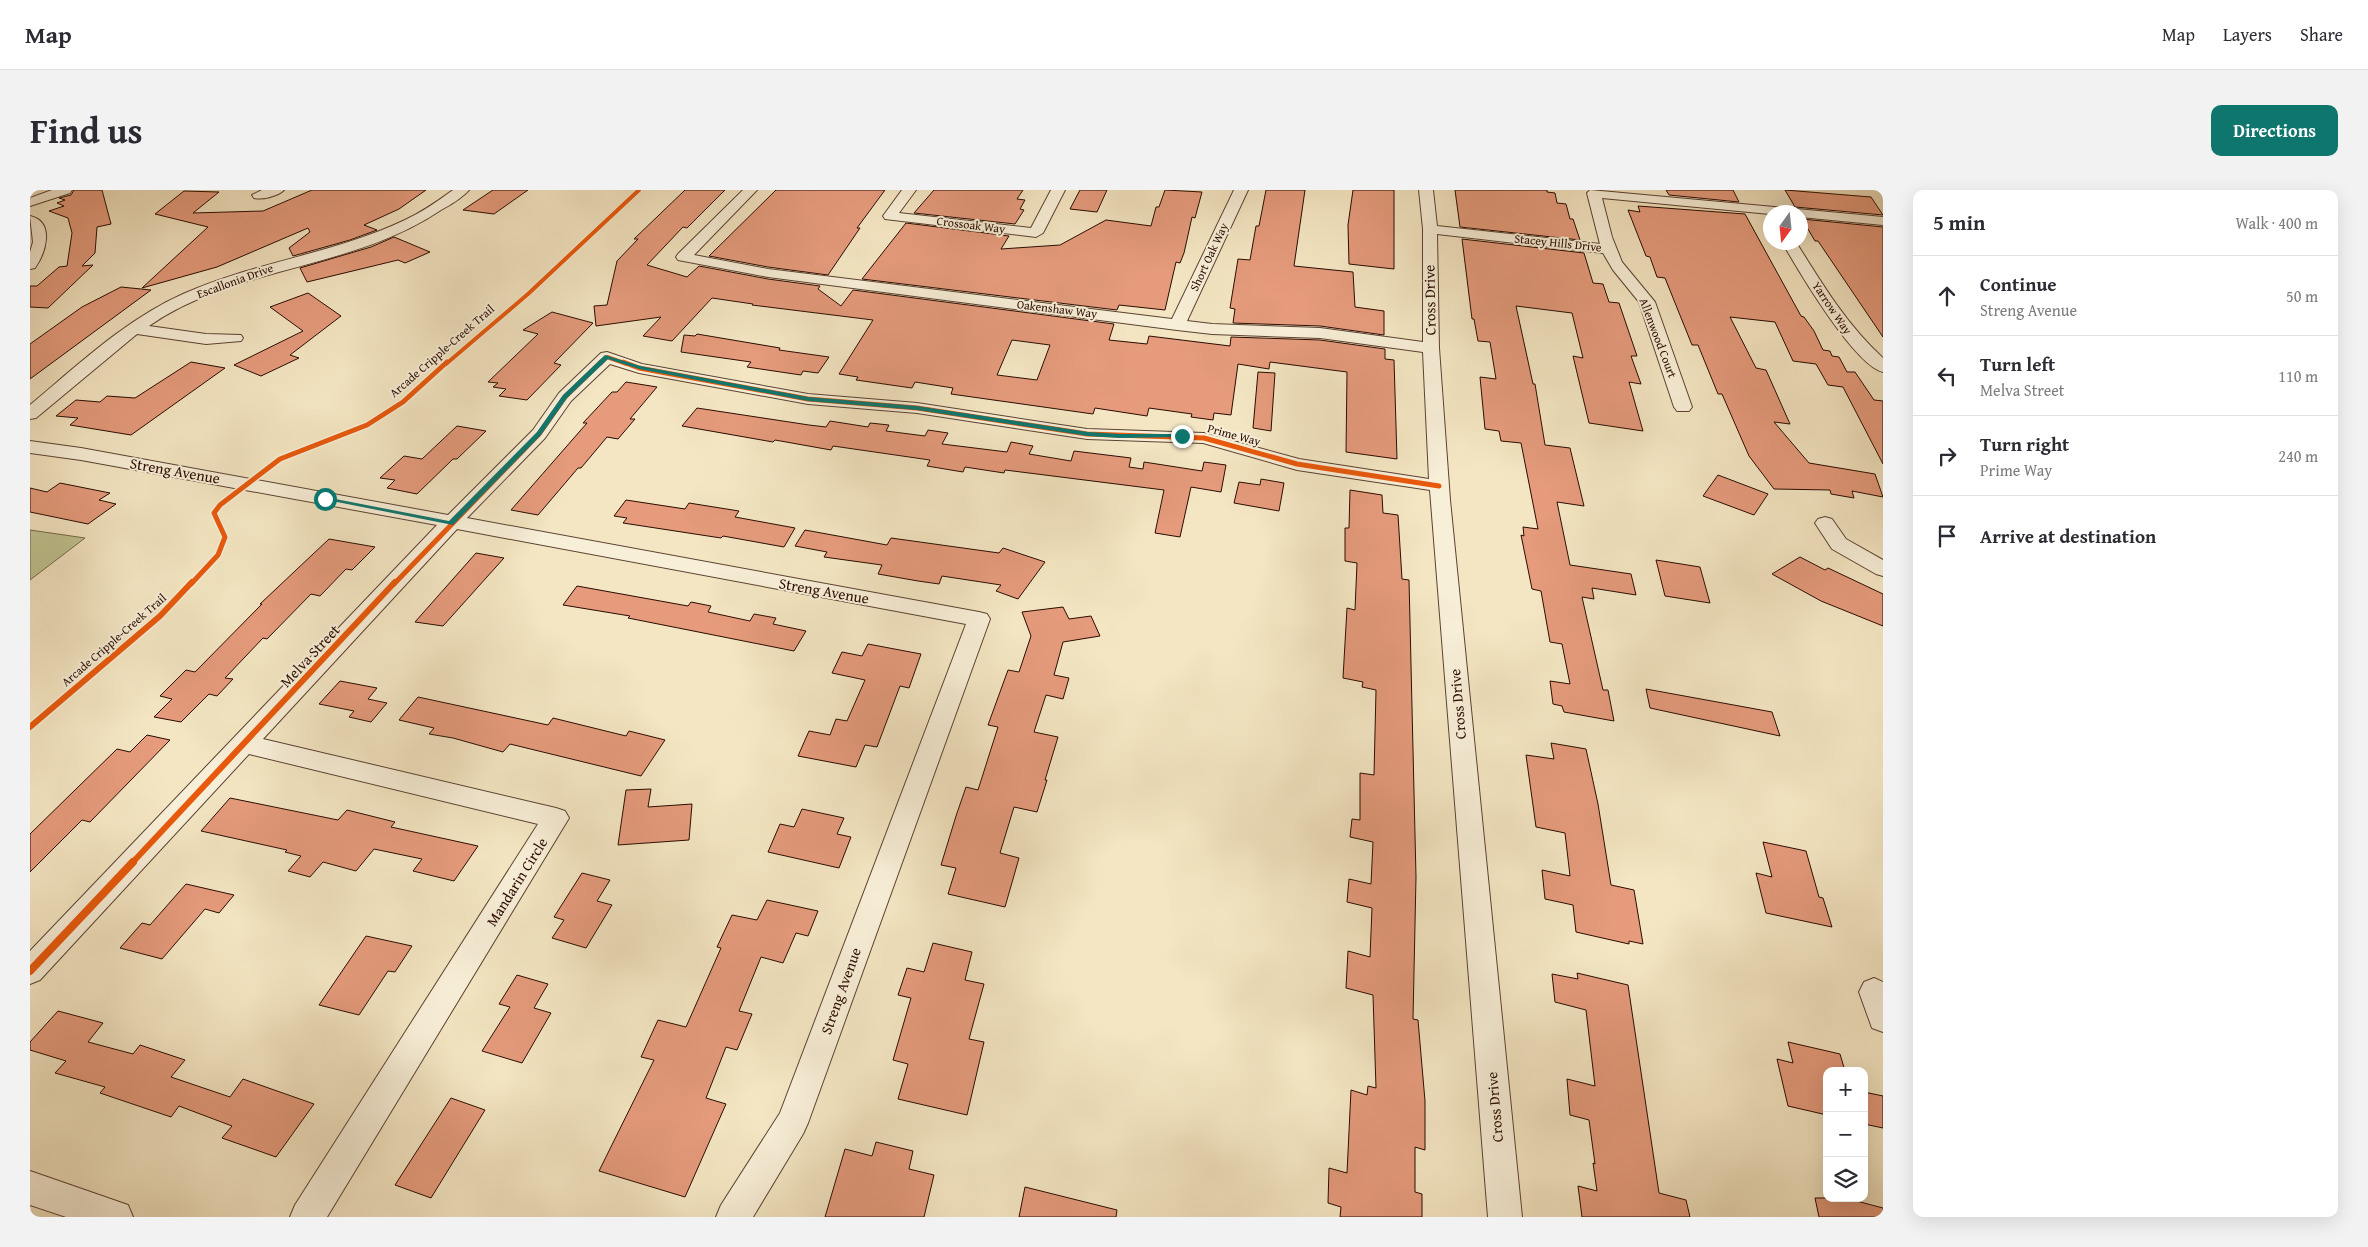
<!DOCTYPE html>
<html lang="en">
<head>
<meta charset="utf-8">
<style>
	body { margin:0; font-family:"Gentium Book Plus",serif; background:#f2f2f3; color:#2b2b33 }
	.controls { position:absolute; right:15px; bottom:15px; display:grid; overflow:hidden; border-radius:10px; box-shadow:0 5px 20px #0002 }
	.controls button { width:45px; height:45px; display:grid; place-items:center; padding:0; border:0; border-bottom:1px solid #e1e1e2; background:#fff; color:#2b2b33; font:25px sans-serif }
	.compass { position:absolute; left:1733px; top:15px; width:45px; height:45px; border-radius:50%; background:#fff; box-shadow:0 5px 20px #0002; rotate:195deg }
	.stop { position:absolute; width:15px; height:15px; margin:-11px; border:4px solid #0f766e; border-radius:50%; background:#fff }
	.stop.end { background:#0f766e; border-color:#fff; box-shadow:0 1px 5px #0008 }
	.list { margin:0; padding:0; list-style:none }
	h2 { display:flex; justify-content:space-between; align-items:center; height:65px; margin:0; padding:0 20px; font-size:21px }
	h2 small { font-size:16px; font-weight:400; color:#7c7c81 }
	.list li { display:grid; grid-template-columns:32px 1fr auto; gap:15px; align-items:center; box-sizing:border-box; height:80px; padding:0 20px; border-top:1px solid #e1e1e2 }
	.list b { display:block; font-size:19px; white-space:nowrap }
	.list p { margin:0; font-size:16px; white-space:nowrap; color:#7c7c81 }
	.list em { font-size:16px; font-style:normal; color:#7c7c81 }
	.icon { flex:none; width:28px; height:28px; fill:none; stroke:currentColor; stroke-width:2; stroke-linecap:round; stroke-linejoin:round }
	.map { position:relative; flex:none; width:1853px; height:1027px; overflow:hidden; border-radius:10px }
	header { display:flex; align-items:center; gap:30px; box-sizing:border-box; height:70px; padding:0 25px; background:#fff; border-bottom:1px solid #e1e1e2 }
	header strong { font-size:24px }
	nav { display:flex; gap:28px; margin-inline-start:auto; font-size:18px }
	.intro { display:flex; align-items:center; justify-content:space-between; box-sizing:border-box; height:120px; padding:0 30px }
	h1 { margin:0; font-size:35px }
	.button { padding:12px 22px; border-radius:10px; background:#0f766e; color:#fff; font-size:18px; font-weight:700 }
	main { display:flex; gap:30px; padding:0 30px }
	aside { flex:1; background:#fff; border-radius:10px; box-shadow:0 5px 20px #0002 }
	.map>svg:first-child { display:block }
	.green { fill:#c0c390; stroke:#756748 }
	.building { fill:#e59b7c; stroke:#2a0b00; fill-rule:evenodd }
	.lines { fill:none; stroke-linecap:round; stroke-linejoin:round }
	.street-casing { stroke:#5c4231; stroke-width:2 }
	.street { fill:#f8efd8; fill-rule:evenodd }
	.cycleway-far3-casing { stroke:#f8efd8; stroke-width:5.5 }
	.cycleway-far2-casing { stroke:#f8efd8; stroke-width:8 }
	.cycleway-far1-casing { stroke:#f8efd8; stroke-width:9 }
	.cycleway-casing { stroke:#f8efd8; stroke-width:11 }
	.cycleway-far3 { stroke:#e8590c; stroke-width:4 }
	.cycleway-far2 { stroke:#e8590c; stroke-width:5 }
	.cycleway-far1 { stroke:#e8590c; stroke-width:6 }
	.cycleway { stroke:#e8590c; stroke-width:8 }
	.route { fill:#0f766e }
	.labels { text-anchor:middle; stroke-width:4; stroke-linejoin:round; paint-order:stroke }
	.far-street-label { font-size:12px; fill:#2a0b00; stroke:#f8efd8 }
	.street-label { font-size:15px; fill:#2a0b00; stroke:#f8efd8 }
</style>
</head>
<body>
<header>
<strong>Map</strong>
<nav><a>Map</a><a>Layers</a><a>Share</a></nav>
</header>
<div class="intro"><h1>Find us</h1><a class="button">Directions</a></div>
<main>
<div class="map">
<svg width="1853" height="1027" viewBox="0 0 1853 1027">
	<rect width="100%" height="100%" fill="#f4e6c3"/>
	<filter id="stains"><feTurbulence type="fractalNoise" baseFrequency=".004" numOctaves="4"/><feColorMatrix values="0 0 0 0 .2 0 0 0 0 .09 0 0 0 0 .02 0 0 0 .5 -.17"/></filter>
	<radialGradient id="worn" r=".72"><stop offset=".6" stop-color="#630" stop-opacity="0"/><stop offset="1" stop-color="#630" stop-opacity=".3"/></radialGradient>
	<!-- green -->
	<path class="green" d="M0,340L55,348L0,390Z"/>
	<!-- building -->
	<path class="building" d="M44,0H72L81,34L67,37L65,63L52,76L63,75L18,118L0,117V96H7L29,77L37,76L42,43L38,28L19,21L34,16L27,13L35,10L29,8L41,5Z
		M282,0H396L369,19L334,35L347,40L320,50L263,66L259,58L280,42L278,38L187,77L112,98L178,37L125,24L154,1L189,2L163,23L233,21Z
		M463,0H498L464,24L433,20Z
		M655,0H695L657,38L653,37L617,75L657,87L669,76L738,89L790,96L788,99L811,116L823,100L1084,134L1079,150L1117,154L1119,146L1200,156L1201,147L1290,150L1355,159V169L1364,170L1367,269L1316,262L1317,182L1240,172L1239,179L1208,174L1201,225L1184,223L1183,230L1161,227L1162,224L1119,218L1117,226L1065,218L1063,224L921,204L923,198L885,192L882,198L826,190L828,187L809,184L843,130L722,115L723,114L682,108L642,151L613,146L631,127L566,136L564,116L577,115L587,71L608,49H604ZM982,150L1020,155L1007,190L967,185Z
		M746,0H855L827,38H830L798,85L738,77L679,66Z
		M904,0H993L987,9L995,10L990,19L994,20L985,34L884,23Z
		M1050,0H1077L1067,22L1040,19Z
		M1135,0L1172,2L1165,28L1162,27L1154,63L1150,73L1146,72L1135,120L1089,115L1087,120L832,89L876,33L979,46L971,59L1030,55L1076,30L1121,36L1126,17H1129Z
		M1236,0H1275L1264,76L1323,82L1325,117L1354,121V145L1290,136L1203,133L1205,119L1200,118L1208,69L1220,70L1226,36H1229Z
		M1323,0H1364V79L1319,74L1318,35Z
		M1425,0H1517V2L1525,3L1527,13L1536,14L1540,29H1543L1550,50L1430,37Z
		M1636,0H1703L1709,12L1639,5Z
		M1755,0L1841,7L1853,25L1765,17Z
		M1608,16L1715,24L1771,126L1774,127L1784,141L1793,160L1800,161L1802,166L1809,167L1817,182H1825L1844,210L1853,211V274L1813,197L1798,195L1786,174L1763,171L1745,132L1700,127L1726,178L1736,180L1760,234L1744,232L1779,273L1845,284L1853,307L1822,301L1824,308L1801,304L1800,300L1744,299L1719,266L1692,204H1688L1668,155H1662L1635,88L1627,87L1620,67L1616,66L1598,20L1610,22Z
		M1772,29L1853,37V147L1788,51H1785Z
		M364,47L400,62L375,73L368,70L277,92L270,78L341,57Z
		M1432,49L1554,63L1563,93L1573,94L1579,112L1589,113L1607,166H1601L1611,194L1599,192L1613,241L1559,233L1543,166L1553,168L1542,123L1486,116L1503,194H1505L1515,255L1540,258L1554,316L1527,312L1540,375L1601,384L1606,405L1562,398L1564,409L1552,407L1573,500H1578L1584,531L1534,522L1532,516L1523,514L1520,491L1540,494L1532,454L1520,452L1511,401L1502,399L1491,345L1494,346L1493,337L1508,339L1491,253L1471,251L1469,241L1455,239L1450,187L1466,189L1460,152L1448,151L1444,129H1442Z
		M91,97L121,100L0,189V154L52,117Z
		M278,103L311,126L260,165L269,168L231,186L204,175L273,141L240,117Z
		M522,122L563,133L524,173L531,175L497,210L469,206L476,199L463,197L468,193L458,192L508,144L493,140Z
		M667,144L750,158L749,160L799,167L788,183L773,181L771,185L717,177L721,172L651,162L654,145L665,146Z
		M161,172L195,178L101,245L40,235L48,228L26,226L46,210L70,212L77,206L105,208Z
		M1228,182L1245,183L1241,241L1223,238Z
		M596,192L627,197L600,229H605L588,249L577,247L551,278H548L508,325L481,320L557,233H553L582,202H587Z
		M667,218L779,235L796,237L800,231L838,237L840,233L859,235L856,241L895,246L898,240L918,243L912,254L977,262L981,252L1003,256L999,264L1041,271L1044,261L1101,268L1099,277L1113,279L1114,272L1172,281L1174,272L1196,275L1191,302L1161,297L1150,347L1125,343L1134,300L975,280L974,283L935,277L933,282L897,276L900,270L803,256L801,260L745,250L743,252L652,236Z
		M427,236L456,241L427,269H423L387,304L357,298L365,290L350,288L374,266L392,269Z
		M1688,285L1738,304L1724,325L1673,306Z
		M1231,289L1254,293L1249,321L1204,313L1209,292L1230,295Z
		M30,293L80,303L69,310L86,314L58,334L0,322V298L17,302Z
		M1320,300L1352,305L1353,323L1368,325L1372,389L1379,390L1386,687L1383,829L1388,830L1395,911V960L1385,957V1002L1392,1004V1027H1310L1311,1017L1298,1013L1299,978L1317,983L1321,900L1337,905L1338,896L1346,898L1343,805L1316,798L1318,761L1340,767L1342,718L1317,712L1319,689L1341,694L1343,652L1320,647L1322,629L1330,630V583L1344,585L1346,500L1332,497L1333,492L1313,488L1317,418L1325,420L1327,373L1315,371V338H1319Z
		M596,310L655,319L659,313L709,321L705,327L765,338L754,357L693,346L691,348L593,333L597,328L584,326Z
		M775,340L857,355L861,348L969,363L973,358L1015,372L988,409L966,401L971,395L912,386L909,394L888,391L848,384L852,375L794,367L797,362L765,356Z
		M299,349L345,357L322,380L316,379L290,406L281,404L237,449L233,448L195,488L203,489L187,506L179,504L151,532L124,527L142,509L130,506L156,480L165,482L232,414H230Z
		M446,363L474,368L413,436L385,432Z
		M1770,367L1795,380L1798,378L1853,404V436L1791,411L1742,384Z
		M1626,370L1670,377L1680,413L1635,406Z
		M547,396L658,416L661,412L681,416L678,422L720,431L724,424L746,428L743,434L776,441L764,461L598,428L600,426L533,415Z
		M1033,417L1039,429L1061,426L1070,446L1033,452L1024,485L1039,488L1033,509L1016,505L1004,542L1028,547L1015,590H1017L1007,622L984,617L970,663L989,668L975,717L918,704L926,678L911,675L926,626L936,597L948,600L968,537L958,535L978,480L989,482L1001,446L992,422Z
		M838,454L891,464L879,498L870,496L847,557L835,555L826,577L768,566L779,541L800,545L806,529L817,531L835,490L802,483L812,462L832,466Z
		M310,491L347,498L338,509L357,513L341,532L319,527L324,521L289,514Z
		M1616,499L1742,522L1750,546L1620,518Z
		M388,507L518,535L523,528L596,546L599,541L635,550L611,586L480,554L473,562L423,548L399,544L404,538L369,530Z
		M117,545L140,550L60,632L52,630L0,682V644L87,559L100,562Z
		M1521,553L1556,559L1568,614L1581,695L1604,700L1613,754L1599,751V754L1546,742L1543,715L1515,709L1512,680L1540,686L1535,643L1506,637L1496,565L1524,569Z
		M621,599L618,617L662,614L659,650L588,655L596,600Z
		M200,608L308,630L317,620L365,632L361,637L448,656L424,691L383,681L392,669L344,659L326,681L293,672L280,687L258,681L271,666L255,662L257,660L171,641Z
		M772,619L814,628L807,644L821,647L809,678L738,662L750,634L764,637Z
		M1733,652L1776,661L1789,707L1793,708L1802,737L1736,723L1726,683L1742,687Z
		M552,683L580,690L567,711L582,715L556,758L522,748L534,730L524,727Z
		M156,694L204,705L189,723L175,719L132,769L90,758L112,733L120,735Z
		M737,710L788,721L778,746L766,743L753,773L731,767L709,821L722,824L707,860L696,857L676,908L696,914L655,1007L569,981L624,870L611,867L628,830L656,837L691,758L687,757L702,725L727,730Z
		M336,746L382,756L365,782L358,781L329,825L289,815Z
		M903,753L942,762L935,790L954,794L939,849L954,852L937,925L868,909L878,874L863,870L881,808L868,805L877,778L894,782Z
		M1547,783L1598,795L1629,1003L1656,1010L1660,1027H1552L1548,996L1567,1001L1563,973L1565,974L1559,930L1540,925L1537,889L1565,896L1556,820L1525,812L1522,784L1548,789Z
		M487,785L518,794L504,818L521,823L492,873L452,861L480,817L469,814Z
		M28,821L73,833L58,852L103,864L110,855L155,870L141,887L200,907L213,889L284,914L246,967L192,948L202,936L149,916L141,927L70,903L75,897L25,883L36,871L0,860V852Z
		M1758,852L1810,864L1815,881H1797V925L1758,916L1747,869L1763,873Z
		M1834,902L1853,906V938L1834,934Z
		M421,908L455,920L401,1008L365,995Z
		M846,952L883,961L879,979L904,985L894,1027H795L815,959L842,966Z
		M995,997L1087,1020L1086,1027H989Z
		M1785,1008H1815L1853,1018V1027H1789Z"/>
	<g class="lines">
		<!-- street casing -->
		<g class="street-casing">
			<path id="street" d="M22,0H42L40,3L0,16V8Z
				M232,0H254C248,6 233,10 224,8L222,5Z
				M423,0H439C432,8 420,15 411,20C323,80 207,75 119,136L176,144L211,145L213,148L211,151L176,154L107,144L6,228L0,229V215C48,175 95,130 153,104C224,72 304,64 375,30C392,22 408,11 423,0Z
				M713,0H727L664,65L738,79L1142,129L1204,0H1218L1157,131L1182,134L1290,138L1393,152V39L1389,0H1403L1407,36L1570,54L1557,3L1560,0L1853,27V35L1770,27V22L1740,24L1572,8L1582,47L1592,72L1625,112L1662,217L1659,221H1647L1644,217L1609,112L1583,80L1573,63L1407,44L1409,158L1420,310L1492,1027H1458L1400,300L1267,280L1173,253L1057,249L887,223L778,214L609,183L580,174L541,211L515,248L437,328L949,422L957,424L960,429L778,933L773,944L723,1027H686L691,1015L750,923L936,434L427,339L233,549L526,618L535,621L539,628L297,1027H260L265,1015L508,634L219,564L10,790L0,794V761L407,335L51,270L0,263V251L51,258L418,325L503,240L529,203L571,163L577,162L612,174L778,204L887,213L1057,239L1174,243L1269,269L1399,289L1393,162L1290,148L1182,144L1147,140L738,87L648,70L646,67L648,64Z
				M872,0H886L869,23L1001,38L1021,0H1035L1013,43L1006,47L855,29L853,26Z
				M0,26C26,32 15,64 5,78L0,79V62L3,52Z
				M1752,52H1766C1792,94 1817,135 1853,168V182C1824,175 1768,80 1752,52Z
				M1795,327L1802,329L1816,349L1853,370V386L1846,384L1802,359L1785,333L1788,329Z
				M1844,788L1853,792V842L1842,838L1829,802L1834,792Z
				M0,981L98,1015L103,1027H36L0,1015Z"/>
		</g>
		<!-- street -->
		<use href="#street" class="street"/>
		<!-- cycleway-far3 casing -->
		<g class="cycleway-far3-casing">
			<path id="cycleway-far3" d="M416,174L498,104L609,0
				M570,174L577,167L597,174"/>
		</g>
		<!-- cycleway-far2 casing -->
		<g class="cycleway-far2-casing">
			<path id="cycleway-far2" d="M593,172L609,178L778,209L887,218L1057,244L1174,248L1267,274L1409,296
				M161,394L188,365L195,347L184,323L190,315L250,269L337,235L373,212L417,172
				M364,394L509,244L535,207L571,172"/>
		</g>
		<!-- cycleway-far1 casing -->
		<g class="cycleway-far1-casing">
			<path id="cycleway-far1" d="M0,537L130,426L162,392
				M102,673L365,392"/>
		</g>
		<!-- cycleway casing -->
		<g class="cycleway-casing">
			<path id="cycleway" d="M0,781L103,672"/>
		</g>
		<!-- cycleway-far3 -->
		<use href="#cycleway-far3" class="cycleway-far3"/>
		<!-- cycleway-far2 -->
		<use href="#cycleway-far2" class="cycleway-far2"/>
		<!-- cycleway-far1 -->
		<use href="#cycleway-far1" class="cycleway-far1"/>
		<!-- cycleway -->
		<use href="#cycleway" class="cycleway"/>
	</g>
	<!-- route -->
	<path class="route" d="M575,165L610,176L778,207L887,216L1058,242L1090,244H1152L1155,246L1152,247L1090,248L1058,246L887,220L778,211L609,179L578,169L537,208L511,245L423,335L292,309L295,307L419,331L507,242L533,205Z"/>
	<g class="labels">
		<!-- far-street labels -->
		<g class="far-street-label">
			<text transform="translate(941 35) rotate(7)" y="4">Crossoak Way</text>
			<text transform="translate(1528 53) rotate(6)" y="4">Stacey Hills Drive</text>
			<text transform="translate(1179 67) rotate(-65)" y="4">Short Oak Way</text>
			<text transform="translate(205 91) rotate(-20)" y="4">Escallonia Drive</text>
			<text transform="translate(1802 118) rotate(56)" y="4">Yarrow Way</text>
			<text transform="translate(1027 119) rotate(7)" y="4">Oakenshaw Way</text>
			<text transform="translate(1628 148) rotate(69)" y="4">Allenwood Court</text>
			<text transform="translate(412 161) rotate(-41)" y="4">Arcade Cripple-Creek Trail</text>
			<text transform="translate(1204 245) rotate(15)" y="4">Prime Way</text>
			<text transform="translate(84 450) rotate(-41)" y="4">Arcade Cripple-Creek Trail</text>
		</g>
		<!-- street labels -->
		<g class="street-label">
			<text transform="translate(1400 110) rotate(-91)" y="5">Cross Drive</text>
			<text transform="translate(145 281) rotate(10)" y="5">Streng Avenue</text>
			<text transform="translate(794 401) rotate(10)" y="5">Streng Avenue</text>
			<text transform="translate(280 466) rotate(-47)" y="5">Melva Street</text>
			<text transform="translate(1428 514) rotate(-95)" y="5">Cross Drive</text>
			<text transform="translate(487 692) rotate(-58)" y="5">Mandarin Circle</text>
			<text transform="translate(811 801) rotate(-70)" y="5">Streng Avenue</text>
			<text transform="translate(1465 917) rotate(-95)" y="5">Cross Drive</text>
		</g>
	</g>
	<rect width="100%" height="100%" filter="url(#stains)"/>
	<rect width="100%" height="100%" fill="url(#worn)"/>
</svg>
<div class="controls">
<button>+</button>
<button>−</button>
<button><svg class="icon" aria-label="layers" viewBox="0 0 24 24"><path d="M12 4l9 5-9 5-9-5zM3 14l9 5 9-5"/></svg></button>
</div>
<svg class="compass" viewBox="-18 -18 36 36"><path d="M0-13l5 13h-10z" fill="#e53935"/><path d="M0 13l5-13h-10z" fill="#7c7c81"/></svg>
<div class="stop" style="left:295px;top:309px"></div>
<div class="stop end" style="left:1152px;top:246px"></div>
</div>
<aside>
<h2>5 min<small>Walk · 400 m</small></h2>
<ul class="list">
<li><svg class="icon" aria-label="ahead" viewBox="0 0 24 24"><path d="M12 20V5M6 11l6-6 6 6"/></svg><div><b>Continue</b><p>Streng Avenue</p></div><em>50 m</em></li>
<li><svg class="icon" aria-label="left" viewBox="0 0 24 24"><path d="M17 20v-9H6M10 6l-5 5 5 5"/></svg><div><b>Turn left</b><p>Melva Street</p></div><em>110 m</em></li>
<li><svg class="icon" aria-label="right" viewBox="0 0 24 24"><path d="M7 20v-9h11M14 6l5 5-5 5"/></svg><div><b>Turn right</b><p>Prime Way</p></div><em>240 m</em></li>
<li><svg class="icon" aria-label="arrive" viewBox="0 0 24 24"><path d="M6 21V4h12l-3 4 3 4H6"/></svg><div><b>Arrive at destination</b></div></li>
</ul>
</aside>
</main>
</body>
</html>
